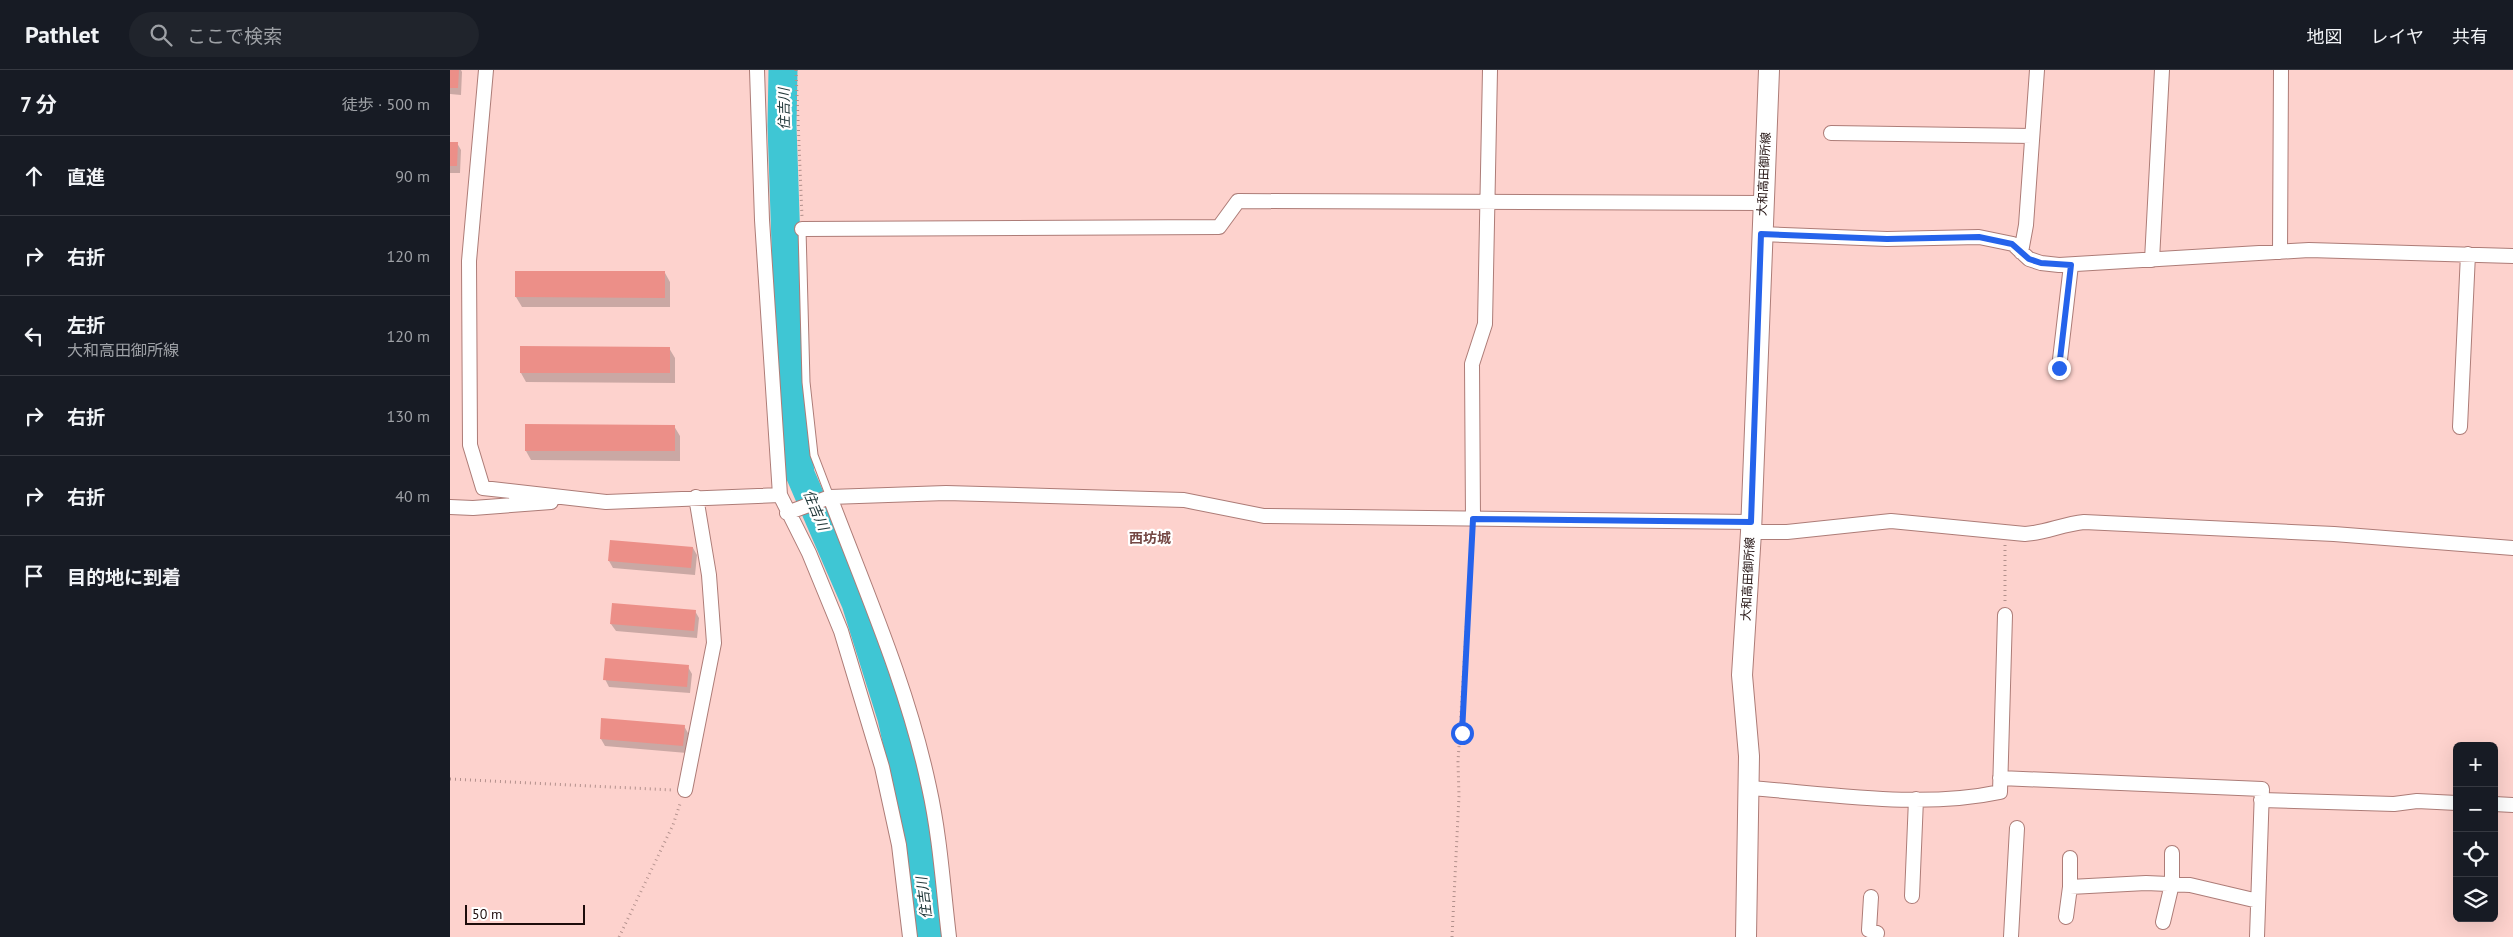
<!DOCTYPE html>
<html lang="ja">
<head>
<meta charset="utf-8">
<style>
	body { margin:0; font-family:"PT Sans","Noto Sans JP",sans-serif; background:#20242c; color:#f1f3f6 }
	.controls { position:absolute; right:15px; bottom:15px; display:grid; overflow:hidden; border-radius:8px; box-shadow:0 5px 20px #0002 }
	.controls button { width:45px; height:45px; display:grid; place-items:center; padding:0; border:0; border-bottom:1px solid #363941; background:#171b24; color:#f1f3f6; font:25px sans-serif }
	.scale { position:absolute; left:15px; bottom:12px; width:120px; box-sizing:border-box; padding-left:5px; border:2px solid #1d0c0b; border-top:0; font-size:14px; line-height:18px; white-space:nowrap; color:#1d0c0b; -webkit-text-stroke:4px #fff; paint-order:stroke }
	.stop { position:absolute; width:15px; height:15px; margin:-11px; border:4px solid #2563eb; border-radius:50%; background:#fff }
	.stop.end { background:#2563eb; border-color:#fff; box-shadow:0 1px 5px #0008 }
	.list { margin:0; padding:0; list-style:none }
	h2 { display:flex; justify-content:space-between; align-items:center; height:65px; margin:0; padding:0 20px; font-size:21px }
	h2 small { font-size:16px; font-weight:400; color:#9ea1a6 }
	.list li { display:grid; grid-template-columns:32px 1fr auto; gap:15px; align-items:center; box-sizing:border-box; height:80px; padding:0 20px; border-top:1px solid #363941 }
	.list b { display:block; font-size:19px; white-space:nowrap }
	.list p { margin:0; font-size:16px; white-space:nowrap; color:#9ea1a6 }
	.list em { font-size:16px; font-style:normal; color:#9ea1a6 }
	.icon { flex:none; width:28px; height:28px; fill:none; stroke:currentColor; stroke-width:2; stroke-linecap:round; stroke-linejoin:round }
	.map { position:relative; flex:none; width:2063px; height:867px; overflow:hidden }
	header { display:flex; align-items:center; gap:30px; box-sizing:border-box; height:70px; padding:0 25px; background:#171b24; border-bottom:1px solid #363941 }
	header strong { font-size:24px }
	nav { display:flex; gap:28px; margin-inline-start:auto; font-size:18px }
	.search { width:350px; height:45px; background:#20242c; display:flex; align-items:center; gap:12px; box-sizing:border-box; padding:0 18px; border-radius:28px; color:#9ea1a6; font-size:19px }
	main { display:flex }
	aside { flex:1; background:#171b24 }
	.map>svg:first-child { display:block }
	.shadow { fill:#0003 }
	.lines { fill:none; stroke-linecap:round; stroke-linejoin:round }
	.river { stroke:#3fc6d4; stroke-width:29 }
	.building { fill:#ec8f88 }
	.service-casing { stroke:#ad7c77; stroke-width:9 }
	.minor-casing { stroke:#ad7c77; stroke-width:16 }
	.secondary-casing { stroke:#ad7c77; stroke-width:22 }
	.path { stroke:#b2908c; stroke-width:3; stroke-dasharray:1 4; stroke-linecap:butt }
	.service { stroke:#fff; stroke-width:7 }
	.minor { stroke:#fff; stroke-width:14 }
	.secondary { stroke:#fff; stroke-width:20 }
	.route { stroke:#2563eb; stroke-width:6 }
	.labels { text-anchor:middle; stroke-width:4.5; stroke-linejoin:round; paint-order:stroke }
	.street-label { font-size:12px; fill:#1d0c0b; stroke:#fff }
	.water-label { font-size:14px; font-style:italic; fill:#22393b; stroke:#fff }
	.neighbourhood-label { font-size:14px; font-weight:bold; fill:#744844; stroke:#fff }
</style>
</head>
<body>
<header>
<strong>Pathlet</strong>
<div class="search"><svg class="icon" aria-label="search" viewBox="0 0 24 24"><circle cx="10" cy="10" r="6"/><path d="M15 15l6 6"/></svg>ここで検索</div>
<nav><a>地図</a><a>レイヤ</a><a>共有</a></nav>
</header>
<main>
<aside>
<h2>7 分<small>徒歩 · 500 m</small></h2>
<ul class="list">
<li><svg class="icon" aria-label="ahead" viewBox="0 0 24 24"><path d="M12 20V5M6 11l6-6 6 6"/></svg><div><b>直進</b></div><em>90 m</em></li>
<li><svg class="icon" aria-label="right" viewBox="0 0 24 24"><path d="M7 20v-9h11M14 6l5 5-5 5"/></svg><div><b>右折</b></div><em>120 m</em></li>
<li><svg class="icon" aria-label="left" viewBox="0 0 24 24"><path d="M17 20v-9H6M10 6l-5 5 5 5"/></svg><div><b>左折</b><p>大和高田御所線</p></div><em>120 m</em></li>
<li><svg class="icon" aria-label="right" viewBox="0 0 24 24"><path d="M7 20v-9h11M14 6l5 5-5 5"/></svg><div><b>右折</b></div><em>130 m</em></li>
<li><svg class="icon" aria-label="right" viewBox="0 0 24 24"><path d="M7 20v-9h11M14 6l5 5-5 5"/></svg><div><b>右折</b></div><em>40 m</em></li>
<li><svg class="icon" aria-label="arrive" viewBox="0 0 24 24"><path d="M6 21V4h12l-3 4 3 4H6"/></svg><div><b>目的地に到着</b></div></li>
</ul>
</aside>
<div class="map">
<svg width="2063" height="867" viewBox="0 0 2063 867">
	<rect width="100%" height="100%" fill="#fdd2cd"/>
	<!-- shadow -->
	<path class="shadow" d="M0,0H11L12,2L11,25L0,24Z
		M0,73H7L11,80L10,103H0Z
		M66,202L215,203L220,212V237H72L66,227Z
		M219,278L225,288V313L76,312L71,303Z
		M224,356L230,366V391L81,390L76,381Z
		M243,478L247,485L245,505L163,498L159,491Z
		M245,541L249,548L247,568L166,561L161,554Z
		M238,597L242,604L240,623L159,617L155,609Z
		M234,656L238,663L237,683L155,676L151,669Z"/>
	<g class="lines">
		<!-- river -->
		<path class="river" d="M333,0L332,56L341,321L350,404L406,533L442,648L464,747L478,867"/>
	</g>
	<!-- building -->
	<path class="building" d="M0,0H9L8,18H0Z
		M0,72H8L7,96H0Z
		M65,201H215V228L65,227Z
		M70,276L220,277V303H70Z
		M75,354L225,355V381H75Z
		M160,470L243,477L241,498L158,491Z
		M162,533L246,540L244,561L160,554Z
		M155,588L239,595L237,617L153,610Z
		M151,648L235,655L233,676L150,669Z"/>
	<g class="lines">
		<!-- service casing -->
		<g class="service-casing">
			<path id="service" d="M352,159L356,312L364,385L380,427"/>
		</g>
		<!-- minor casing -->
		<g class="minor-casing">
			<path id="minor" d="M36,0L19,191L20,375L33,418L156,432L330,425
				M307,0L312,150L330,425L359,483L391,561L432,697L449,775L460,867
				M1381,63L1582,66
				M352,159L769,157L788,131L1313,133
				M1311,164L1437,169L1529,167L1563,174L1579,189L1591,193L1609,195L1859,180L2063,186
				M1571,182L1576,155L1587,0
				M1830,182L1831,0
				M1702,190L1712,0
				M1609,298L1621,195
				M2010,357L2018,184
				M380,427C416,522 458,617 479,717C490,766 493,817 499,867
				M0,437L23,438L101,432
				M337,443L380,427L496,423L734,430L814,446L1301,452
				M1023,449L1022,294L1035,254L1040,0
				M1301,462H1337L1441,451L1575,464C1595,463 1613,454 1634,452L1884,464L2063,478
				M1550,708L1812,719L1807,867
				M1300,718C1380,724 1471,739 1550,722L1555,545
				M235,720L264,573L259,505L246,427
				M1811,730L1944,734L1967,731L2007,733
				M2044,734L2063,735
				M1620,817L1696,813L1740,815L1808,831
				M1462,826L1466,729
				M1421,827L1419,860L1427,863L1426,867
				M1616,847L1620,817V788
				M1713,852L1722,814V783
				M1561,867L1567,758"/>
		</g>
		<!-- secondary casing -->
		<g class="secondary-casing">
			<path id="secondary" d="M1296,867L1299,686L1292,605L1301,462L1319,0"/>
		</g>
		<!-- path -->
		<path class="path" d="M346,0L352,147
			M1555,475V531
			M0,709L223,720
			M169,867L223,755L231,731
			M1002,867L1009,726L1008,692L1022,463"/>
		<!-- service -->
		<use href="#service" class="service"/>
		<!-- minor -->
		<use href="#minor" class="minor"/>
		<!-- secondary -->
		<use href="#secondary" class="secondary"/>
	</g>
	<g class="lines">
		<!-- route -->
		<path class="route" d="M1012,663L1023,449L1301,452L1311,164L1437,169L1529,167L1562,174L1579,189L1591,193L1621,195L1609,298"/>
	</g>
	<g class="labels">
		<!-- street labels -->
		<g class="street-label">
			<text transform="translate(1314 104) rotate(-87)" y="4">大和高田御所線</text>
			<text transform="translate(1298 509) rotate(-87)" y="4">大和高田御所線</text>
		</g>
		<!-- water labels -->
		<g class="water-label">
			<text transform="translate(334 39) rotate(-91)" y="5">住吉川</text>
			<text transform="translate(366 440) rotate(67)" y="5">住吉川</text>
			<text transform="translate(474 828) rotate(-97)" y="5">住吉川</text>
		</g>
		<!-- neighbourhood labels -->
		<g class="neighbourhood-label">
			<text x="700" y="473">西坊城</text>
		</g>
	</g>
</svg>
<div class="controls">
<button>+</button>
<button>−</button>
<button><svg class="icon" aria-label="locate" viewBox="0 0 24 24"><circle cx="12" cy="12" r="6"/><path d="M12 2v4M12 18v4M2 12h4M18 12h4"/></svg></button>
<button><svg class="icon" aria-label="layers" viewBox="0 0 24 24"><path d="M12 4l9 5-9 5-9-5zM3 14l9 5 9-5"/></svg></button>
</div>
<div class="scale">50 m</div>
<div class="stop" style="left:1012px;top:663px"></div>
<div class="stop end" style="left:1609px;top:298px"></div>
</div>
</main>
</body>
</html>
